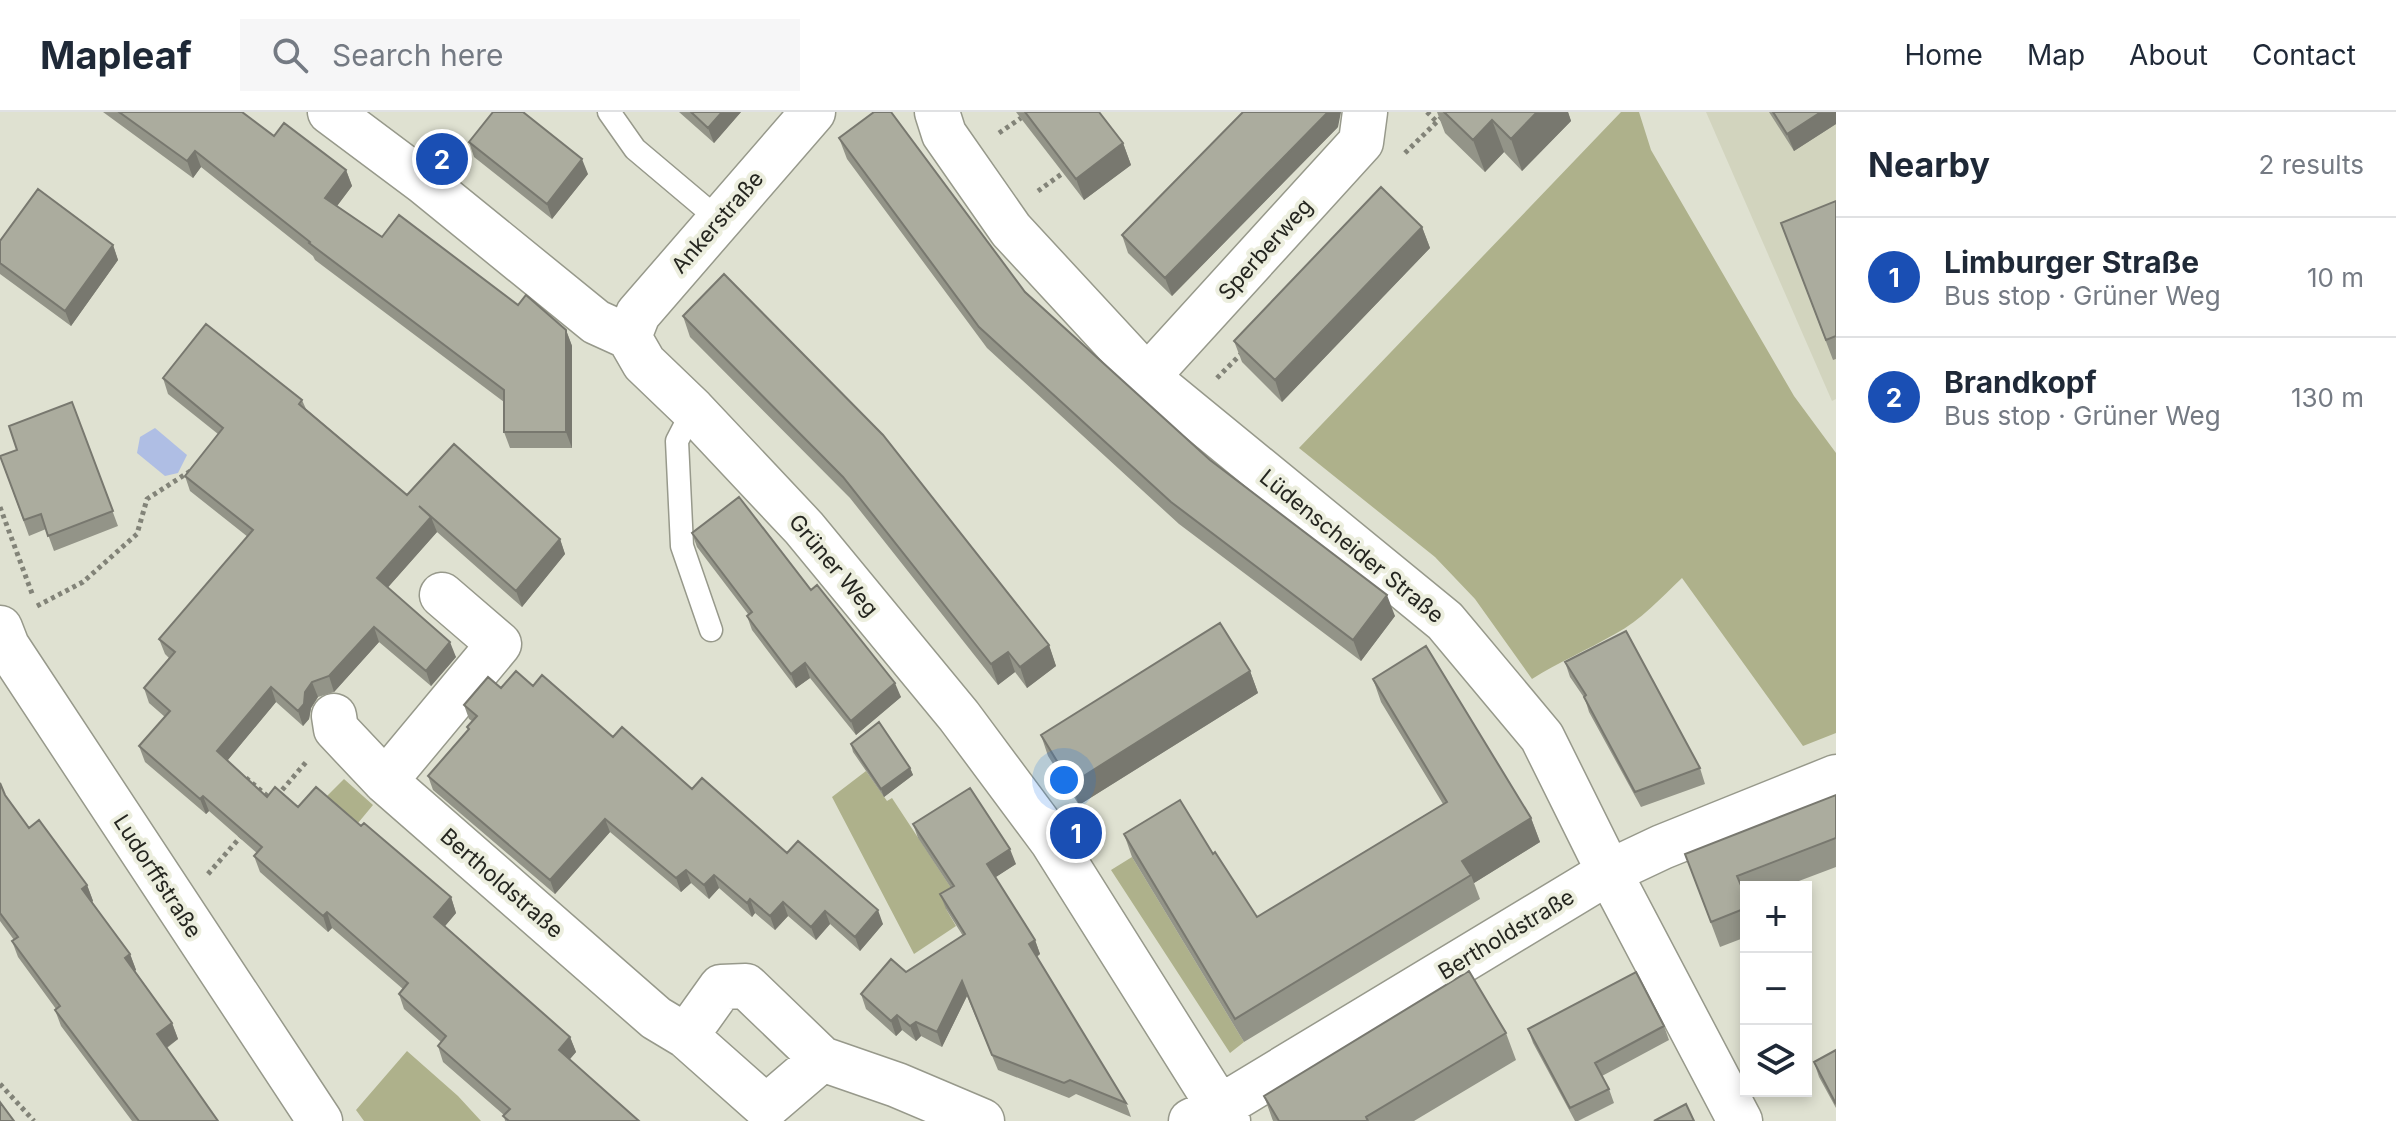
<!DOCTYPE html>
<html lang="en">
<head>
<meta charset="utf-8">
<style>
	body { margin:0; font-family:Inter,sans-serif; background:#f6f6f7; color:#1f2937 }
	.controls { position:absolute; right:24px; bottom:24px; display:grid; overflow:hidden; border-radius:0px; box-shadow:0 4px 12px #0003 }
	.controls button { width:72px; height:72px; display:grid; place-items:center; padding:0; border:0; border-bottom:2px solid #e0e1e3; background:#fff; color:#1f2937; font:40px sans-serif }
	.you { position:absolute; left:1064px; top:668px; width:28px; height:28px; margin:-20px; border:6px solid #fff; border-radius:50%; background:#1a73e8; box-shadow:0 0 0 12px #1a73e833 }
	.badge { display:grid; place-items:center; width:52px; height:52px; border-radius:50%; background:#4568db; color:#fff; font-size:26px; font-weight:700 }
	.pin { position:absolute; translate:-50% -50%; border:4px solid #fff; box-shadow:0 2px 8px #0006 }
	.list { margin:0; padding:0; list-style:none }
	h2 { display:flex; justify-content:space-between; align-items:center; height:104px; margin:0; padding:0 32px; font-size:34px }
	h2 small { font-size:26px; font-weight:400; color:#747a83 }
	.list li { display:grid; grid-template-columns:52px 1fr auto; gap:24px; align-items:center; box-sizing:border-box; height:120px; padding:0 32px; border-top:2px solid #e0e1e3 }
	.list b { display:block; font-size:30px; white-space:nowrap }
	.list p { margin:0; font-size:26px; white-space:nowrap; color:#747a83 }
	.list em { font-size:26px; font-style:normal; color:#747a83 }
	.icon { flex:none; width:44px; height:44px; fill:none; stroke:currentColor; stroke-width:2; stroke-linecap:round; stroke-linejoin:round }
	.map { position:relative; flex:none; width:1836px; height:1009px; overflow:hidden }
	header { display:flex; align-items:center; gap:48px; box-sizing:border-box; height:112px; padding:0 40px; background:#fff; border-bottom:2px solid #e0e1e3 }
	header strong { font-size:38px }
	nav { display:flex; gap:44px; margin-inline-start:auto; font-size:28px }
	.search { width:560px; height:72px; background:#f6f6f7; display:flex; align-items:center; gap:20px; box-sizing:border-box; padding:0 28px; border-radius:0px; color:#747a83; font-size:30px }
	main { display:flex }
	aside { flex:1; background:#fff }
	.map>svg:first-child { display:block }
	.built { fill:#d2d4be }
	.green { fill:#aeb18b }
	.water { fill:#afbee4 }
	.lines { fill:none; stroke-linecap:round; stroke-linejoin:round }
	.lane-casing { stroke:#97998b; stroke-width:25 }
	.street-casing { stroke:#97998b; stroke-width:47 }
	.path { stroke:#828378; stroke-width:5; stroke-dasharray:4 4; stroke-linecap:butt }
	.lane { stroke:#fff; stroke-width:22 }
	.street { stroke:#fff; stroke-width:44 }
	.wall { fill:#939488 }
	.shaded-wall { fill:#78786f }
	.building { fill:#abac9e; stroke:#78786f; stroke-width:2 }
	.labels { text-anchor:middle; stroke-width:8; stroke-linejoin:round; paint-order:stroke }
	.street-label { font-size:22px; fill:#252620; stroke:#eceede }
</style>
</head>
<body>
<header>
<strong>Mapleaf</strong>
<div class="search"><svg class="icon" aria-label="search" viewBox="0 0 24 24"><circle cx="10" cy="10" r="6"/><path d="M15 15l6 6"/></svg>Search here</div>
<nav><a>Home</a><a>Map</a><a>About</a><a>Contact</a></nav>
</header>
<main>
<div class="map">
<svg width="1836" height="1009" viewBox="0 0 1836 1009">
	<rect width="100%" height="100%" fill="#dfe1d1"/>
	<!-- built -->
	<path class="built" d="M1706,0H1836V287L1832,289Z"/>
	<!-- green -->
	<path class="green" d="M1621,0H1639L1651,38L1794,284L1836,341V621L1803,634L1682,466C1661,486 1641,508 1615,522C1587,538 1559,550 1532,567L1475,487L1435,445L1299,336Z
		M866,659L887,689L892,686L959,788L946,797L956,814L914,842L832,685Z
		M344,667L373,693L353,717L321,690Z
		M1132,745L1244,930L1230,941L1111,758Z
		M407,939L458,984L481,1009H364L356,998Z"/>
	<!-- water -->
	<path class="water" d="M155,316L187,343L178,361L165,364L137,341L140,325Z"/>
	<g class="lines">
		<!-- lane casing -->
		<g class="lane-casing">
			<path id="lane" d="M609,0L635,37L718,107
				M693,298L677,329L682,434L711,518"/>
		</g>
		<!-- street casing -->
		<g class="street-casing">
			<path id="street" d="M330,0L425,71L596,210L629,225L644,251L693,298L804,416L959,604L1052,729L1228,1009
				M937,0L944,22L1011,118L1147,265L1445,509L1542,625L1609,760L1740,1009
				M629,225L638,202L813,0
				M1147,265L1361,30L1365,0
				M0,516L7,534L320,1009
				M334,604L336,617L385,669L656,906L686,924
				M385,669L499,532L442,483
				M822,947L766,995L686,924L721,875L746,874L822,947L897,973L982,1009
				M1191,1009L1220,995L1609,760L1662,735L1836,665"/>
		</g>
		<!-- path -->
		<path class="path" d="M1427,0L1437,10
			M999,21L1021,6
			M1405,41L1447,0
			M1038,79L1063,61
			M1217,266L1244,239
			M0,395L33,484
			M37,494L83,470L137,422L147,387L192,358
			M246,666L272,688
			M277,684L307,649
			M208,762L244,721
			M0,972L34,1009"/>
		<!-- lane -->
		<use href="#lane" class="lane"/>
		<!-- street -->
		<use href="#street" class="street"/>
	</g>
	<!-- wall -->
	<path class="wall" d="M103,0H242L274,24L346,58L352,74L337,94L382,125L566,218L572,234V336H510L504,320V290L315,148L313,144L201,55L193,66Z
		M679,0H741L714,31Z
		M1016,0H1099L1123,31L1131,53L1084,88Z
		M1437,0H1568L1571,9L1522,59L1504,40L1485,60L1445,21Z
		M1769,0H1836V12L1794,39Z
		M1338,15L1172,184L1128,141L1122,123Z
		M839,26L1025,180L1210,348L1395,504L1361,549L1179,412L987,236L847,47Z
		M469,30L588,62L552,107L474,45Z
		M1836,89V247L1833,248L1781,111Z
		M1422,115L1430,136L1282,290L1242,250L1234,229Z
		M0,129L113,133L118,148L71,214L0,162Z
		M683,204L1049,533L1056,554L1027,576L1015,560L998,573L850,386L690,225Z
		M163,266L302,288L306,297L407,383L560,427L565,442L522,495L437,420L388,475L456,545L431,574L379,530L334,580L318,585L311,596L309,607L303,614L276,590L227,649L267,685L361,714L451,785L456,801L445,814L570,925L576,940L569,948L639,1009H505L504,1003L443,950L438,934L441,930L404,897L399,882L403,877L332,816L328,820L260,760L254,744L257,741L209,699L206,702L145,650L139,634L165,605L149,591L144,576L169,546L165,542L159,527L248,425L190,379L185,364L218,322L168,282Z
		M72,290L118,414L54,439L46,417L29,424L0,344L17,338Z
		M692,421L811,478L901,585L856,623L810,566L796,576L752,518L747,504L748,502L697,435Z
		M1565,550L1700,656L1705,672L1641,695L1589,600L1585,587L1570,565Z
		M1250,559L1258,581L1079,693L1048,644L1041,623Z
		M1373,567L1531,706L1540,730L1474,771L1480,787L1244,930L1132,745L1124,722L1213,742L1257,805L1443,692L1381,590Z
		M533,574L692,677L787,741L883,812L860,839L830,812L816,828L788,804L775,818L755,801L752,805L719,776L709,787L691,771L681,780L610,720L555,782L433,678L428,664L468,618L467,615L472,609L469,607L464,593L501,576Z
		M851,632L910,656L913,663L884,685L853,640Z
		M0,671L5,683L29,716L87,773L93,789L92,790L130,842L136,858L135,859L172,911L178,927L167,936L218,1009H132L61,914L55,898L56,897L18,845L12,829L14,828L0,809Z
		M1836,683V755L1783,775H1746V825L1720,835L1685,742Z
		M913,712L1016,752L995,765L1035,828L1040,842L1037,845L1126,991L1131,1005L1076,982L1069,986L998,958L967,884L942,935L921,924L916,929L902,918L896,924L866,897L861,882L906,860L963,824L946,797L940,782L951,776L918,726Z
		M1664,914L1669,928L1602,964L1609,977L1614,991L1578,1009H1575L1533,931L1528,917Z
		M1506,921L1516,948L1414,1009H1273L1264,984Z
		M1836,938V996L1819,965L1814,950Z"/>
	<!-- shaded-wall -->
	<path class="shaded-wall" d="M722,0H741L714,31L708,16Z
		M1328,0H1341L1338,15L1172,184L1165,166Z
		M1537,0H1568L1571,9L1522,59L1511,27Z
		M1821,0H1836V12L1794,39L1787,22Z
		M1492,8L1504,40L1485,60L1473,28Z
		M1123,31L1131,53L1084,88L1076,67Z
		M195,39L201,55L193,66L187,49Z
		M582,47L588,62L552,107L547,92Z
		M346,58L352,74L331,102L325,86Z
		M1422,115L1430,136L1282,290L1275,268Z
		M113,133L118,148L71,214L65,199Z
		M566,218L572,234V336L566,320Z
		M431,405L437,420L383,481L377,466Z
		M560,427L565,442L522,495L516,479Z
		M1387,483L1395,504L1361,549L1353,528Z
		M374,515L379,530L334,580L329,564Z
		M450,530L456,545L431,574L426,559Z
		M1049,533L1056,554L1027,576L1020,555Z
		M1008,540L1015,560L998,573L991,552Z
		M805,551L810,566L796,576L791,562Z
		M1250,559L1258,581L1079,693L1071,672Z
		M312,570L318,585L311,596L309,607L303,614L298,599L305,580Z
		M895,571L901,585L856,623L851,609Z
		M271,575L276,590L222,655L217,639Z
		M910,656L913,663L884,685L881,677Z
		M203,684L209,699L206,702L200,687Z
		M1531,706L1540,730L1474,771L1471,763L1462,749Z
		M605,707L610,720L555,782L550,768Z
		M1010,737L1016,752L993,767L987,752Z
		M686,758L691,771L681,780L676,766Z
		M714,763L719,776L709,787L704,773Z
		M87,773L93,789L88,793L82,777Z
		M451,785L456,801L440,820L434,805Z
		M750,787L755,801L752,805L747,791Z
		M783,790L788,804L775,818L770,804Z
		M878,798L883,812L860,839L855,825Z
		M825,799L830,812L816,828L811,815Z
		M327,800L332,816L328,820L323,804Z
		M1035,828L1040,842L1034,846L1029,832Z
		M130,842L136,858L131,862L125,846Z
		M962,869L967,884L942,935L937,920Z
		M897,903L902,918L896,924L891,909Z
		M916,910L921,924L916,929L910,914Z
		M172,911L178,927L163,938L157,922Z
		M570,925L576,940L564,954L559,938Z"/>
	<!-- building -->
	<path class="building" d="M119,0H242L274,24L284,11L346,58L325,86L382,125L399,103L518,193L526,183L566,218V320H504V278L309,131L310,130L195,39L187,49Z
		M493,0H523L582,47L547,92L469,30Z
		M691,0H722L708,16Z
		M874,0H891L1025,180L1210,348L1387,483L1353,528L1171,390L979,215L839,26Z
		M1025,0H1099L1123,31L1076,67Z
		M1243,0H1328L1165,166L1122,123Z
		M1444,0H1537L1511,27L1492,8L1473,28Z
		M1773,0H1821L1787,22Z
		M1381,75L1422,115L1275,268L1234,229Z
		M38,77L113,133L65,199L0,151V129Z
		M1836,89V224L1826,228L1781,111Z
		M724,162L883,323L1049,533L1020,555L1008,540L991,552L843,365L683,204Z
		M206,212L302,288L299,292L407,383L454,332L560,427L516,479L419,394L431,405L377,466L450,530L426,559L374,515L329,564L312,570L305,580L304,592L298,599L271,575L217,639L267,685L275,675L298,695L316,675L361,714L364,711L405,746L451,785L434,805L570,925L559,938L639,1009H509L503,1004L510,997L438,934L446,924L399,882L408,871L327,800L323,804L254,744L262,735L203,684L200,687L139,634L170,599L144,576L175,540L159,527L253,418L185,364L223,316L163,266Z
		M72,290L113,399L48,424L41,402L24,408L0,344L17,338L9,314Z
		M739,385L811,478L817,473L895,571L851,609L805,551L791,562L747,504L752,500L692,421Z
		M1220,511L1250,559L1071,672L1041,623Z
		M1626,519L1700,656L1635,680L1584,585L1586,583L1565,550Z
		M1426,534L1531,706L1462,749L1471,763L1235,907L1124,722L1180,688L1213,742L1215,740L1257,805L1447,690L1373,567Z
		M516,559L533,574L542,563L613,625L622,615L692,677L702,666L787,741L798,729L878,798L855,825L825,799L811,815L783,790L770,804L750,787L747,791L714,763L704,773L686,758L676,766L605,707L550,768L428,664L469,617L467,615L477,604L464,593L488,565L501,576Z
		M879,610L910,656L881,677L851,632Z
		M0,671L5,683L29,716L39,708L87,773L82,777L130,842L125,846L172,911L157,922L218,1009H139L55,898L60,894L12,829L18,825L0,801Z
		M970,676L1010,737L987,752L1035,828L1029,832L1126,991L1070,968L1064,971L992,943L962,869L937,920L916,910L910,914L897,903L891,909L861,882L891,847L906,860L965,822L940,782L954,774L913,712Z
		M1836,683V726L1737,764L1746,785V796L1711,810L1685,742Z
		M1469,859L1506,921L1366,1005L1368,1009H1279L1264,984Z
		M1636,860L1664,914L1595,951L1609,977L1570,996L1528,917Z
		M1836,938V992L1814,950Z
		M0,990L14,1009H0Z
		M1686,992L1694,1009H1654Z"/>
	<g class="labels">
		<!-- street labels -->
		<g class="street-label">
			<text transform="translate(717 110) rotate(-49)" y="8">Ankerstraße</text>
			<text transform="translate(1265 137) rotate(-48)" y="8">Sperberweg</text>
			<text transform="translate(1352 434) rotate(39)" y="8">Lüdenscheider Straße</text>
			<text transform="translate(834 453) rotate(50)" y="8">Grüner Weg</text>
			<text transform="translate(158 764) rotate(57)" y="8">Ludorffstraße</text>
			<text transform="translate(502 771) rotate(41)" y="8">Bertholdstraße</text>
			<text transform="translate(1506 822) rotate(-31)" y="8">Bertholdstraße</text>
		</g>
	</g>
</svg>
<div class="controls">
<button>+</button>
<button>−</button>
<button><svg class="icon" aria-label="layers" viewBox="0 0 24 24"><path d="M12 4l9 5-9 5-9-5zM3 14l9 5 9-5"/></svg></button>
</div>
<div class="you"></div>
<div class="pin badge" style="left:1076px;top:721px;background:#1a4fb4">1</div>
<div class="pin badge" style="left:442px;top:47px;background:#1a4fb4">2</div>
</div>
<aside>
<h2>Nearby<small>2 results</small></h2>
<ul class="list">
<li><span class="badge" style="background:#1a4fb4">1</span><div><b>Limburger Straße</b><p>Bus stop · Grüner Weg</p></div><em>10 m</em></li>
<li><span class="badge" style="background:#1a4fb4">2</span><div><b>Brandkopf</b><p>Bus stop · Grüner Weg</p></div><em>130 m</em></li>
</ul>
</aside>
</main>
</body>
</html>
